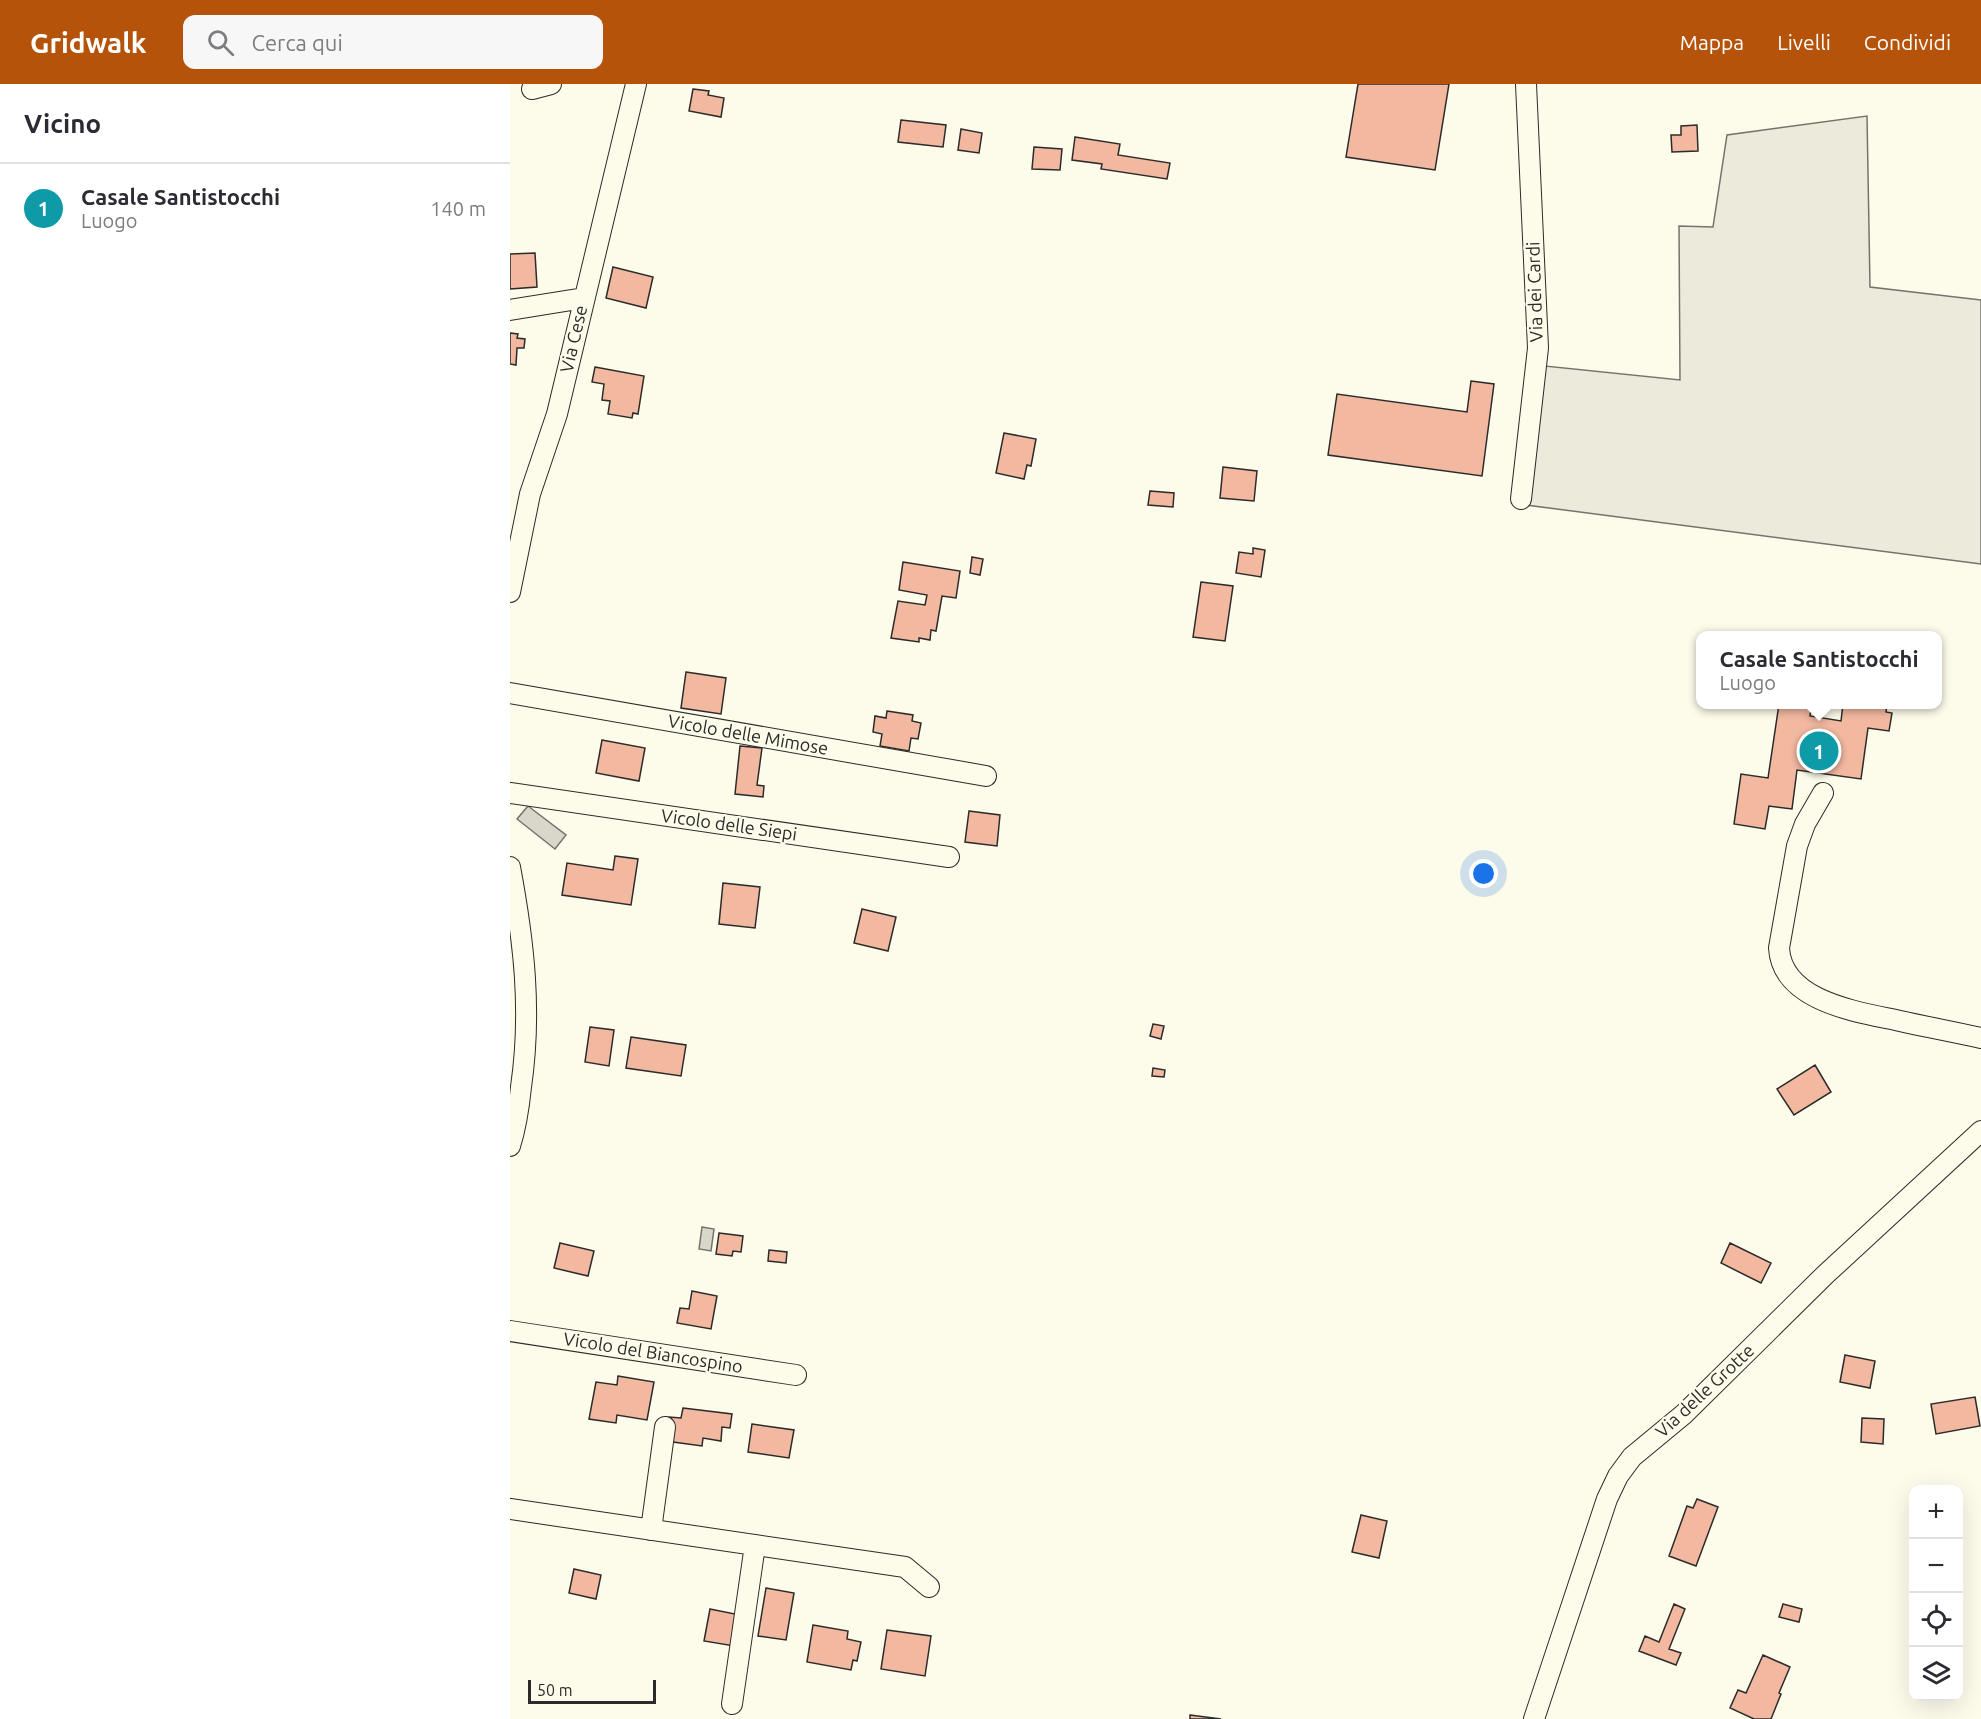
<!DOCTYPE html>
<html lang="it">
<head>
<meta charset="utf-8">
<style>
	body { margin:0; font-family:Ubuntu,sans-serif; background:#f7f7f7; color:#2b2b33 }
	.controls { position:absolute; right:18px; bottom:18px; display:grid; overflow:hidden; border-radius:12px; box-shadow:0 6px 24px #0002 }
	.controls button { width:54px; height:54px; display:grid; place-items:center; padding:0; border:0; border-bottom:2px solid #e1e1e2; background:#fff; color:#2b2b33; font:30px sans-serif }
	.scale { position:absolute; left:18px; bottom:15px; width:128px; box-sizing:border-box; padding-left:6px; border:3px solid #2b2b2b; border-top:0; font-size:16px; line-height:21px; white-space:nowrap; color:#2b2b2b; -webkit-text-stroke:4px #fdfbea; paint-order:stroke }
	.you { position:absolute; left:974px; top:790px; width:21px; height:21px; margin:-15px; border:4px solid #fff; border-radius:50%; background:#1a73e8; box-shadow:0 0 0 9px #1a73e833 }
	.badge { display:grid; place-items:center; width:39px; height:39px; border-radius:50%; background:#b45309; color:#fff; font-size:20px; font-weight:700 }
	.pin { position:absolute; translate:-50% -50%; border:3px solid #fff; box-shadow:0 2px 6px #0006 }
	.popup { position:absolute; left:1186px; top:547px; width:246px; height:78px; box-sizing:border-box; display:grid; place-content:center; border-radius:12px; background:#fff; filter:drop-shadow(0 2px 4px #0005); font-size:20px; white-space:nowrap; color:#7c7c81 }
	.popup b { font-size:22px; color:#2b2b33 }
	.popup::after { content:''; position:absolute; left:50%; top:100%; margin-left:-12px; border:12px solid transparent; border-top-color:#fff }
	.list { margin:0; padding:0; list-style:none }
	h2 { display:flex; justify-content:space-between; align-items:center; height:78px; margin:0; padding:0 24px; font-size:26px }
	h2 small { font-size:20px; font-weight:400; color:#7c7c81 }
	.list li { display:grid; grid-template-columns:39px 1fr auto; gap:18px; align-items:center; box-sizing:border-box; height:90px; padding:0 24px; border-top:2px solid #e1e1e2 }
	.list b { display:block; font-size:22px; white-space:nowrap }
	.list p { margin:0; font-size:20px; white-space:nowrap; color:#7c7c81 }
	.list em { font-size:20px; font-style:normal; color:#7c7c81 }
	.icon { flex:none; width:33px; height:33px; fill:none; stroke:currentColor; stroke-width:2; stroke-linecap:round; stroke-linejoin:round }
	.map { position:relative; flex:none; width:1471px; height:1635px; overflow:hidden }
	header { display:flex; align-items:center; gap:36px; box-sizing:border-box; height:84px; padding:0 30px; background:#b45309; color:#fff }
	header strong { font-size:28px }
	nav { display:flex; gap:33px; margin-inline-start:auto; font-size:21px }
	.search { width:420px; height:54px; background:#f7f7f7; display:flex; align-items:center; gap:15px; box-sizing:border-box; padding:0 21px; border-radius:12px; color:#7c7c81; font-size:22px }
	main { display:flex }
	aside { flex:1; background:#fff }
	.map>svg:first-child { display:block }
	.green { fill:#ecebdb; stroke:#74746e; stroke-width:1.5 }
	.water { fill:#d8d7c9; stroke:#74746e; stroke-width:1.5 }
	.building { fill:#f2b8a0; stroke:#2b2b2b; stroke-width:1.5 }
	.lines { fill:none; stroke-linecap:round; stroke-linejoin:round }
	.minor-casing { stroke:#2b2b2b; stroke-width:22 }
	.minor { stroke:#fdfbea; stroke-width:20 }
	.labels { text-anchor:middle; stroke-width:4.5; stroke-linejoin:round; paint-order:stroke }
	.street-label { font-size:18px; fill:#2b2b2b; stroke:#fdfbea }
</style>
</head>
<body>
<header>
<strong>Gridwalk</strong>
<div class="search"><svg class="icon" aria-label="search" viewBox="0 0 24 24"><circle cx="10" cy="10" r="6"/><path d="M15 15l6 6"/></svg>Cerca qui</div>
<nav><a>Mappa</a><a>Livelli</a><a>Condividi</a></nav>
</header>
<main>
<aside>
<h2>Vicino<small></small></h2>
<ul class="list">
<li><span class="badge" style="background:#0f9aa8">1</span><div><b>Casale Santistocchi</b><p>Luogo</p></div><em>140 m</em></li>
</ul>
</aside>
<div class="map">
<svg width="1471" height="1635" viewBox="0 0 1471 1635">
	<rect width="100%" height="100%" fill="#fdfbea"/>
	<!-- green -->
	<path class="green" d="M1357,32L1360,203L1471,216V480L1016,421L1035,282L1170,296L1169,142L1203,143L1217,51Z"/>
	<!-- water -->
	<path class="water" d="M18,722L56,751L45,765L7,735Z
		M192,1143L204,1145L201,1167L189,1165Z"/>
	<!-- building -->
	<path class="building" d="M848,0H939L925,86L836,73Z
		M183,5L199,7L198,11L214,14L211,33L179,27Z
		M391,36L436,41L433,63L388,58Z
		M1187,41L1188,67L1162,68L1161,51H1171V42Z
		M451,45L472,49L469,69L448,66Z
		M565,53L610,60L608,71L660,79L657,95L591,85L592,80L562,76Z
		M524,63L552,65L550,86L522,85Z
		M25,169L27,203L0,205V170Z
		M103,183L143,193L136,224L96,214Z
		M0,249L8,250L7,254L15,255L14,264H7L6,281L0,280Z
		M85,283L134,292L128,330L123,329L122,334L98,330L100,317L92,316L94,300L82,298Z
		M961,297L984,300L972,392L818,371L827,310L957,328Z
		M494,349L526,355L521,382L517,381L514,395L486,389Z
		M713,383L747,387L744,417L710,414Z
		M640,407L664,409L663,423L638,421Z
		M743,464L755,466L751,493L726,489L729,468L743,470Z
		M462,473L473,475L470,491L460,489Z
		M393,478L450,487L446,514L432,512L426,547L421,546L420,556L409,554V558L381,554L388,517L415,521L417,511L389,506Z
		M691,498L723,502L715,557L683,553Z
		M176,588L216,594L211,630L171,624Z
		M1269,620H1302L1300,632L1331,637L1333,620H1377L1376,628L1382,629L1379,647L1358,644L1351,695L1287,686L1282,725L1259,722L1255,745L1224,740L1231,690L1258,694Z
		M377,627L403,631L402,637L411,639L408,655L401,654L399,667L370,662L372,650L363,648L365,632L376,634Z
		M92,656L135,664L129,697L86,689Z
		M230,662L252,664L247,701L254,702L253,713L225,710Z
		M459,727L490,731L487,762L455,758Z
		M105,772L128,775L121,821L52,811L57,779L103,786Z
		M213,799L250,803L245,844L209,840Z
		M352,825L386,833L378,867L344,859Z
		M643,940L654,942L651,955L640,952Z
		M80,943L104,946L99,982L75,978Z
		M121,953L176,961L171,992L116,984Z
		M1305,981L1321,1008L1284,1031L1267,1005Z
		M643,984L655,986L654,993L642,992Z
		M209,1149L233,1152L231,1168L223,1167L222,1172L206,1170Z
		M50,1159L84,1167L78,1192L44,1184Z
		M1220,1159L1261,1179L1251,1199L1211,1179Z
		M259,1166L277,1168L276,1179L258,1177Z
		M182,1207L207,1212L201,1245L167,1239L170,1224L179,1225Z
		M1335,1271L1365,1277L1360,1304L1330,1298Z
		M108,1292L144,1298L137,1336L107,1331L106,1339L79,1335L86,1298L107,1301Z
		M1465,1313L1470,1342L1426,1350L1421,1320Z
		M173,1324L222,1330L220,1344L212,1343L211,1357L193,1354L192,1362L156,1357L159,1333L171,1334Z
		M1352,1334L1374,1335L1373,1360L1351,1358Z
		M242,1340L284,1346L279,1374L238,1368Z
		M1187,1415L1208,1423L1186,1482L1159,1472L1177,1422L1183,1424Z
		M851,1431L877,1437L869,1474L842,1468Z
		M64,1485L91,1491L86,1515L59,1509Z
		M256,1504L284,1509L276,1556L248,1552Z
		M1164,1520L1175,1525L1159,1565L1171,1569L1166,1581L1129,1567L1135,1552L1149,1558Z
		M1273,1520L1292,1525L1289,1538L1269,1533Z
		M200,1525L230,1531L224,1562L194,1557Z
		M303,1541L338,1547L337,1555L351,1558L347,1577L343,1576L341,1586L297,1578Z
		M377,1546L421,1552L415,1592L371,1585Z
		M1253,1571L1280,1583L1269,1609L1271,1610L1261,1635H1244L1220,1624L1228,1606L1236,1609Z
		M680,1631L711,1635H680Z"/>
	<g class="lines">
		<!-- minor casing -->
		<g class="minor-casing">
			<path id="minor" d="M22,5L41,0
				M0,226L74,214
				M1011,415L1028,264L1016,0
				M0,508L20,410L47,330L126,0
				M0,609L476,692
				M0,709L439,773
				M1313,709L1295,740L1287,762L1269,864C1272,918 1349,928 1390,937C1417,943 1444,948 1471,954
				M0,783C14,858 22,927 11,1003C9,1023 6,1043 0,1062
				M0,1247L286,1291
				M0,1425L395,1483L419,1503
				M141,1446L155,1343
				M222,1620L245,1461
				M1024,1635L1097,1415L1108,1392L1122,1373L1174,1330L1316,1190L1471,1047"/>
		</g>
		<!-- minor -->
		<use href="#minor" class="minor"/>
	</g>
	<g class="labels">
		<!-- street labels -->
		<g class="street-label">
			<text transform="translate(1025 208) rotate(-92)" y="6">Via dei Cardi</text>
			<text transform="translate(64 255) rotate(-77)" y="6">Via Cese</text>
			<text transform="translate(238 651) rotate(10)" y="6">Vicolo delle Mimose</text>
			<text transform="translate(219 741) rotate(8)" y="6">Vicolo delle Siepi</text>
			<text transform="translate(143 1269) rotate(9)" y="6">Vicolo del Biancospino</text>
			<text transform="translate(1195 1307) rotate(-43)" y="6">Via delle Grotte</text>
		</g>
	</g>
</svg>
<div class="controls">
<button>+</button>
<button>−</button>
<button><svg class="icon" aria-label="locate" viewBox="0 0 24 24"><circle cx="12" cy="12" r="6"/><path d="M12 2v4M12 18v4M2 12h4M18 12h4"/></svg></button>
<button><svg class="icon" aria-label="layers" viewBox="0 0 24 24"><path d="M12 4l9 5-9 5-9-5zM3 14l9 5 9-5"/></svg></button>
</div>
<div class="scale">50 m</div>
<div class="you"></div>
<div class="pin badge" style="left:1309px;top:667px;background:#0f9aa8">1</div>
<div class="popup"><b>Casale Santistocchi</b>Luogo</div>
</div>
</main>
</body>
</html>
